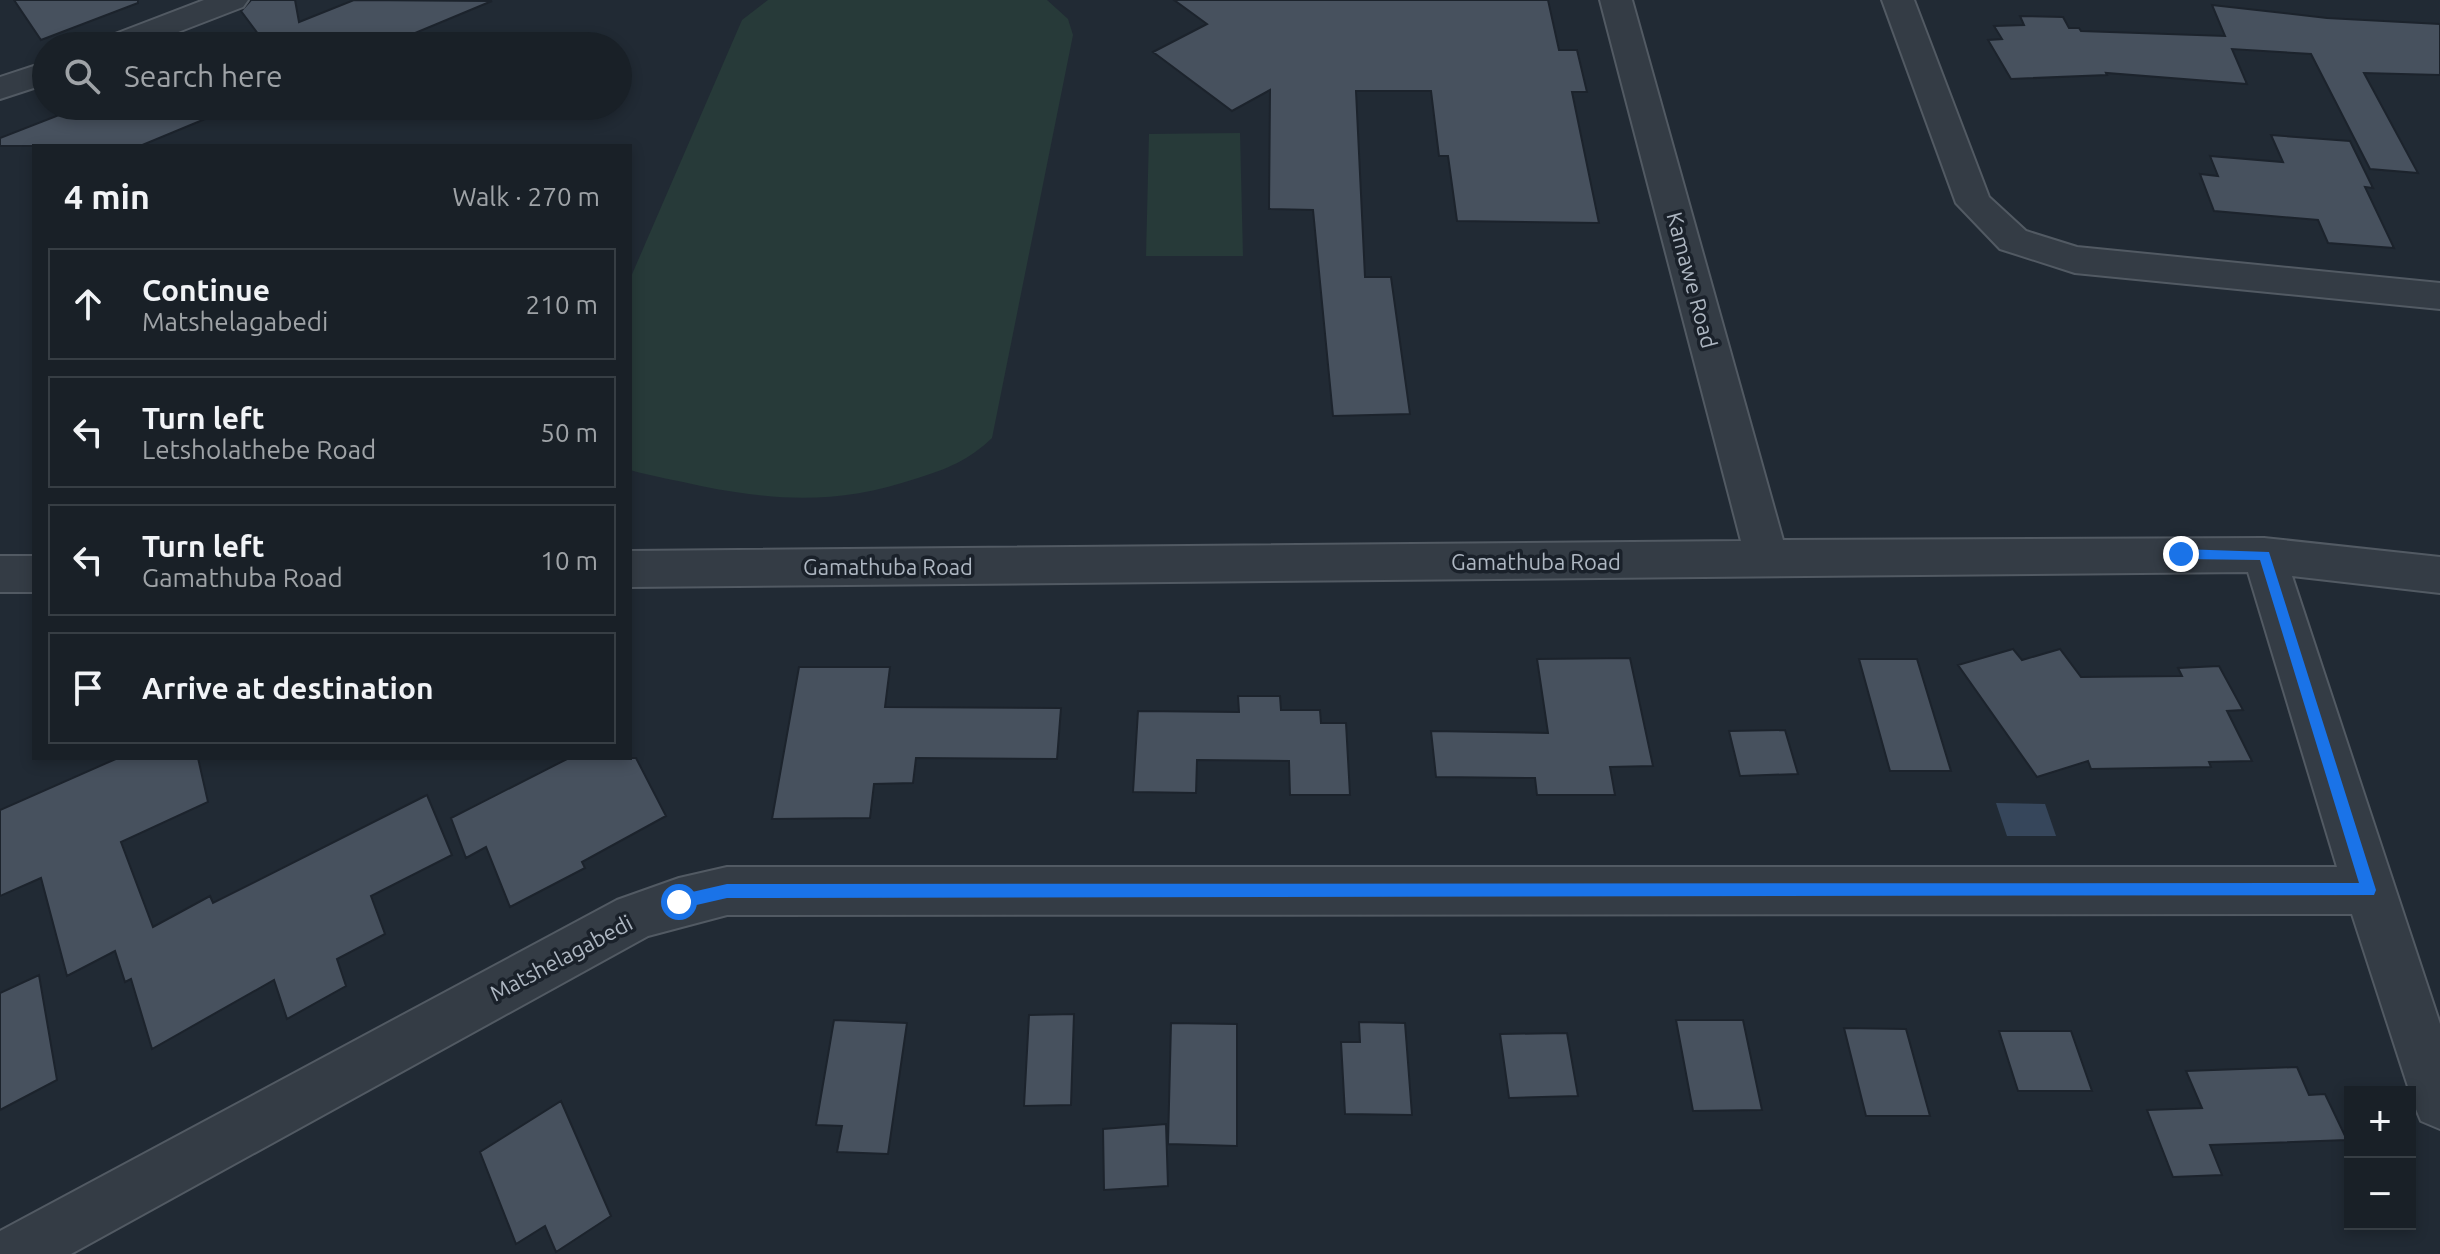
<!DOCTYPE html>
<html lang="en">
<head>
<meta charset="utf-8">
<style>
	body { margin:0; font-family:Ubuntu,sans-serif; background:#22282f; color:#f1f3f6 }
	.controls { position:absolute; right:24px; bottom:24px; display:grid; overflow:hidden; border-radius:0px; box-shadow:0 4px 12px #0003 }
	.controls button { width:72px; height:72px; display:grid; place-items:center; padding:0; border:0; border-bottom:2px solid #373e44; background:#192027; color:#f1f3f6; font:40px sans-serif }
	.stop { position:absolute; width:24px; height:24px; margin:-18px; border:6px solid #1a73e8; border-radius:50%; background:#fff }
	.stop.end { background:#1a73e8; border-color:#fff; box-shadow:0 2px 8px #0008 }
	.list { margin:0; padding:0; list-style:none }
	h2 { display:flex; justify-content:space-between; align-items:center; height:104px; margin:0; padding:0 32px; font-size:34px }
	h2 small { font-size:26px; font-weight:400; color:#9fa3a7 }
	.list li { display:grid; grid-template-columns:52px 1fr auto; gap:24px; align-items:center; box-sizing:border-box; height:112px; margin:0 16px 16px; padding:0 16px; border:2px solid #373e44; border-radius:0px }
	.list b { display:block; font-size:30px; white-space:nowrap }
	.list p { margin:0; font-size:26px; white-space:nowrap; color:#9fa3a7 }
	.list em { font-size:26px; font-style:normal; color:#9fa3a7 }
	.icon { flex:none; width:44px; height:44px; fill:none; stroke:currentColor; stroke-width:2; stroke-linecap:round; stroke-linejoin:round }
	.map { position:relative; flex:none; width:2440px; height:1254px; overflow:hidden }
	.search { position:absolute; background:#192027; box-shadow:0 4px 12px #0003; left:32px; top:32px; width:600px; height:88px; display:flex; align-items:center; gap:20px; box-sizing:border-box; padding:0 28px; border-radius:44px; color:#9fa3a7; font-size:30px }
	.panel { position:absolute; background:#192027; box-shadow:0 4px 12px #0003; left:32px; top:144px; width:600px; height:616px; border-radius:0px }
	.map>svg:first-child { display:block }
	.green { fill:#273a39 }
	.water { fill:#36465b }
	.building { fill:#47515e; stroke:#1c232c; stroke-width:2 }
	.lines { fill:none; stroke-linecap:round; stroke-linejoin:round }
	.minor-casing { stroke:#525a63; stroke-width:4 }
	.minor { fill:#343c45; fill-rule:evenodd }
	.route { fill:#1a73e8 }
	.labels { text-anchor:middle; stroke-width:7; stroke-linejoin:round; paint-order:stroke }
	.street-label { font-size:22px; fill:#aeb7c2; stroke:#1a212a }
</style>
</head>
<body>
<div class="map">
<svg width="2440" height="1254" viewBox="0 0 2440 1254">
	<rect width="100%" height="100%" fill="#212a34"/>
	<!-- green -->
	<path class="green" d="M768,0H1047L1068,19L1073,35L992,438C969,460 947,469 918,478C840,504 781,502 701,486C677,480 654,477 630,470V279L742,20Z
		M1240,133L1243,256H1146L1149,134Z"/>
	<!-- water -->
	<path class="water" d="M1996,803L2045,804L2056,836H2007Z"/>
	<!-- building -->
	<path class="building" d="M14,0H138V3L41,40Z
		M251,0H295L299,22L354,0L492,1L384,46H267L241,11Z
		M1174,0H1548L1559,50H1577L1587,92H1572L1599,223L1457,221L1448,156H1439L1431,91H1356L1365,277H1391L1410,414L1333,416L1313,210L1269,209L1270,90L1232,111L1153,52L1207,24Z
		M2212,5L2327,18L2440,24V75L2364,73L2418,173L2370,169L2311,54L2232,49L2247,84L2106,73L2107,75L2011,79L1988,40L2002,39L1994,26L2024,25L2020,16L2063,17L2069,28H2079L2081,31L2225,36Z
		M82,106H234V107L140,146H0V138Z
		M2271,135L2350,141L2373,188L2365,187L2394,248L2328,243L2318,220L2214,211L2200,174L2218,176L2210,156L2283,162Z
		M2013,649L2022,660L2060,649L2081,677L2182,676L2178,668L2219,666L2243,710L2227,711L2252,761L2209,762L2211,767L2091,769L2088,761L2037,777L1958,665Z
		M1630,658L1653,766L1610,767L1615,795H1537L1535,778L1436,777L1431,731L1548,733L1537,659Z
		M1859,659H1917L1951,771H1890Z
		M799,667H890L885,707L1061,708L1057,759L916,758L913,783L874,784L870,818L772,819Z
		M1238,696H1280L1281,710H1320L1321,723H1346L1350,795H1290L1289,761L1197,760L1196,793L1133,792L1138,711L1239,712Z
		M1785,730L1798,774L1740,776L1729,731Z
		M118,758H198L208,802L121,842L153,927L210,896L213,903L427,795L452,855L371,896L385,934L337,959L346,986L287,1019L274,980L152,1049L131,979L125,982L115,951L67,976L41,878L0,896V810Z
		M569,758H636L666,816L582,862L585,868L510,907L486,847L466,858L451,818Z
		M39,975L57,1080L0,1110V993Z
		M1074,1014L1071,1105L1024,1106L1029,1015Z
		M834,1020L907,1023L888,1154L837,1152L842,1126L816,1125Z
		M1676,1020H1743L1762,1110L1693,1111Z
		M1359,1022L1405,1023L1412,1115L1345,1114L1341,1042H1360Z
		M1171,1023L1237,1024V1146L1168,1144Z
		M1844,1028L1906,1029L1930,1116H1866Z
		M1999,1031H2071L2092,1091H2018Z
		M1567,1033L1578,1096L1509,1098L1500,1034Z
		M2297,1067L2309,1095L2325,1094L2347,1140L2210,1145L2222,1175L2173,1177L2147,1110L2202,1108L2186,1071Z
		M561,1101L611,1216L556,1252L545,1226L516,1244L480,1152Z
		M1166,1124L1168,1186L1104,1190L1103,1129Z"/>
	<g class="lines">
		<!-- minor casing -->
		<g class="minor-casing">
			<path id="minor" d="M204,0H248L243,7L142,46H97L102,39Z
				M1600,0H1632L1783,540L2264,538L2440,557V593L2292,576L2440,1024V1129L2421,1121L2413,1102L2352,914L727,915L648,936L71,1254H0V1231L617,900L679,878L727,867H2337L2248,572L630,587V551L1741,541Z
				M1882,0H1914L1989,197L2026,231L2077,247L2440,283V309L2075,273L2000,249L1956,203Z
				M46,62V84L0,99V77Z
				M0,556H34V592H0Z"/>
		</g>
		<!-- minor -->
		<use href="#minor" class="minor"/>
	</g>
	<!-- route -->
	<path class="route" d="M2181,549L2269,552L2376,890L2374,895L727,898L679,909L671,902L679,895L727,884L2359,883L2260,560L2181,559L2174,554Z"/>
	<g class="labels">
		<!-- street labels -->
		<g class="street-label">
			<text transform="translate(1692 280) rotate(75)" y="8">Kamawe Road</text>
			<text x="1536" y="570">Gamathuba Road</text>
			<text x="888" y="575">Gamathuba Road</text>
			<text transform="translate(561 958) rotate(-28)" y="8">Matshelagabedi</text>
		</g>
	</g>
</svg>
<div class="controls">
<button>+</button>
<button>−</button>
</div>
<div class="stop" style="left:679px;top:902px"></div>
<div class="stop end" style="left:2181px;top:554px"></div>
<div class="search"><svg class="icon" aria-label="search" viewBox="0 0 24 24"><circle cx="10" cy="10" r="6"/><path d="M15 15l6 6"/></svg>Search here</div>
<section class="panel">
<h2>4 min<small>Walk · 270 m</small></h2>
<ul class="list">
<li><svg class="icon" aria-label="ahead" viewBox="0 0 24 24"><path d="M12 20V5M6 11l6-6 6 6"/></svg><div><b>Continue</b><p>Matshelagabedi</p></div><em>210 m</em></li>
<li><svg class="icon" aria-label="left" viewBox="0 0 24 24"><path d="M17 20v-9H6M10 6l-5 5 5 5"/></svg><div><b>Turn left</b><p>Letsholathebe Road</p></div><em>50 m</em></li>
<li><svg class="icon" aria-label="left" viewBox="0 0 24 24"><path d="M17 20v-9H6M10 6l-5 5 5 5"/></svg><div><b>Turn left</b><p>Gamathuba Road</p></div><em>10 m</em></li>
<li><svg class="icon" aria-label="arrive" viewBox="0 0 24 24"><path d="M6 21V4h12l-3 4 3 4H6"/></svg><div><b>Arrive at destination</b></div></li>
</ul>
</section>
</div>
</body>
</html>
